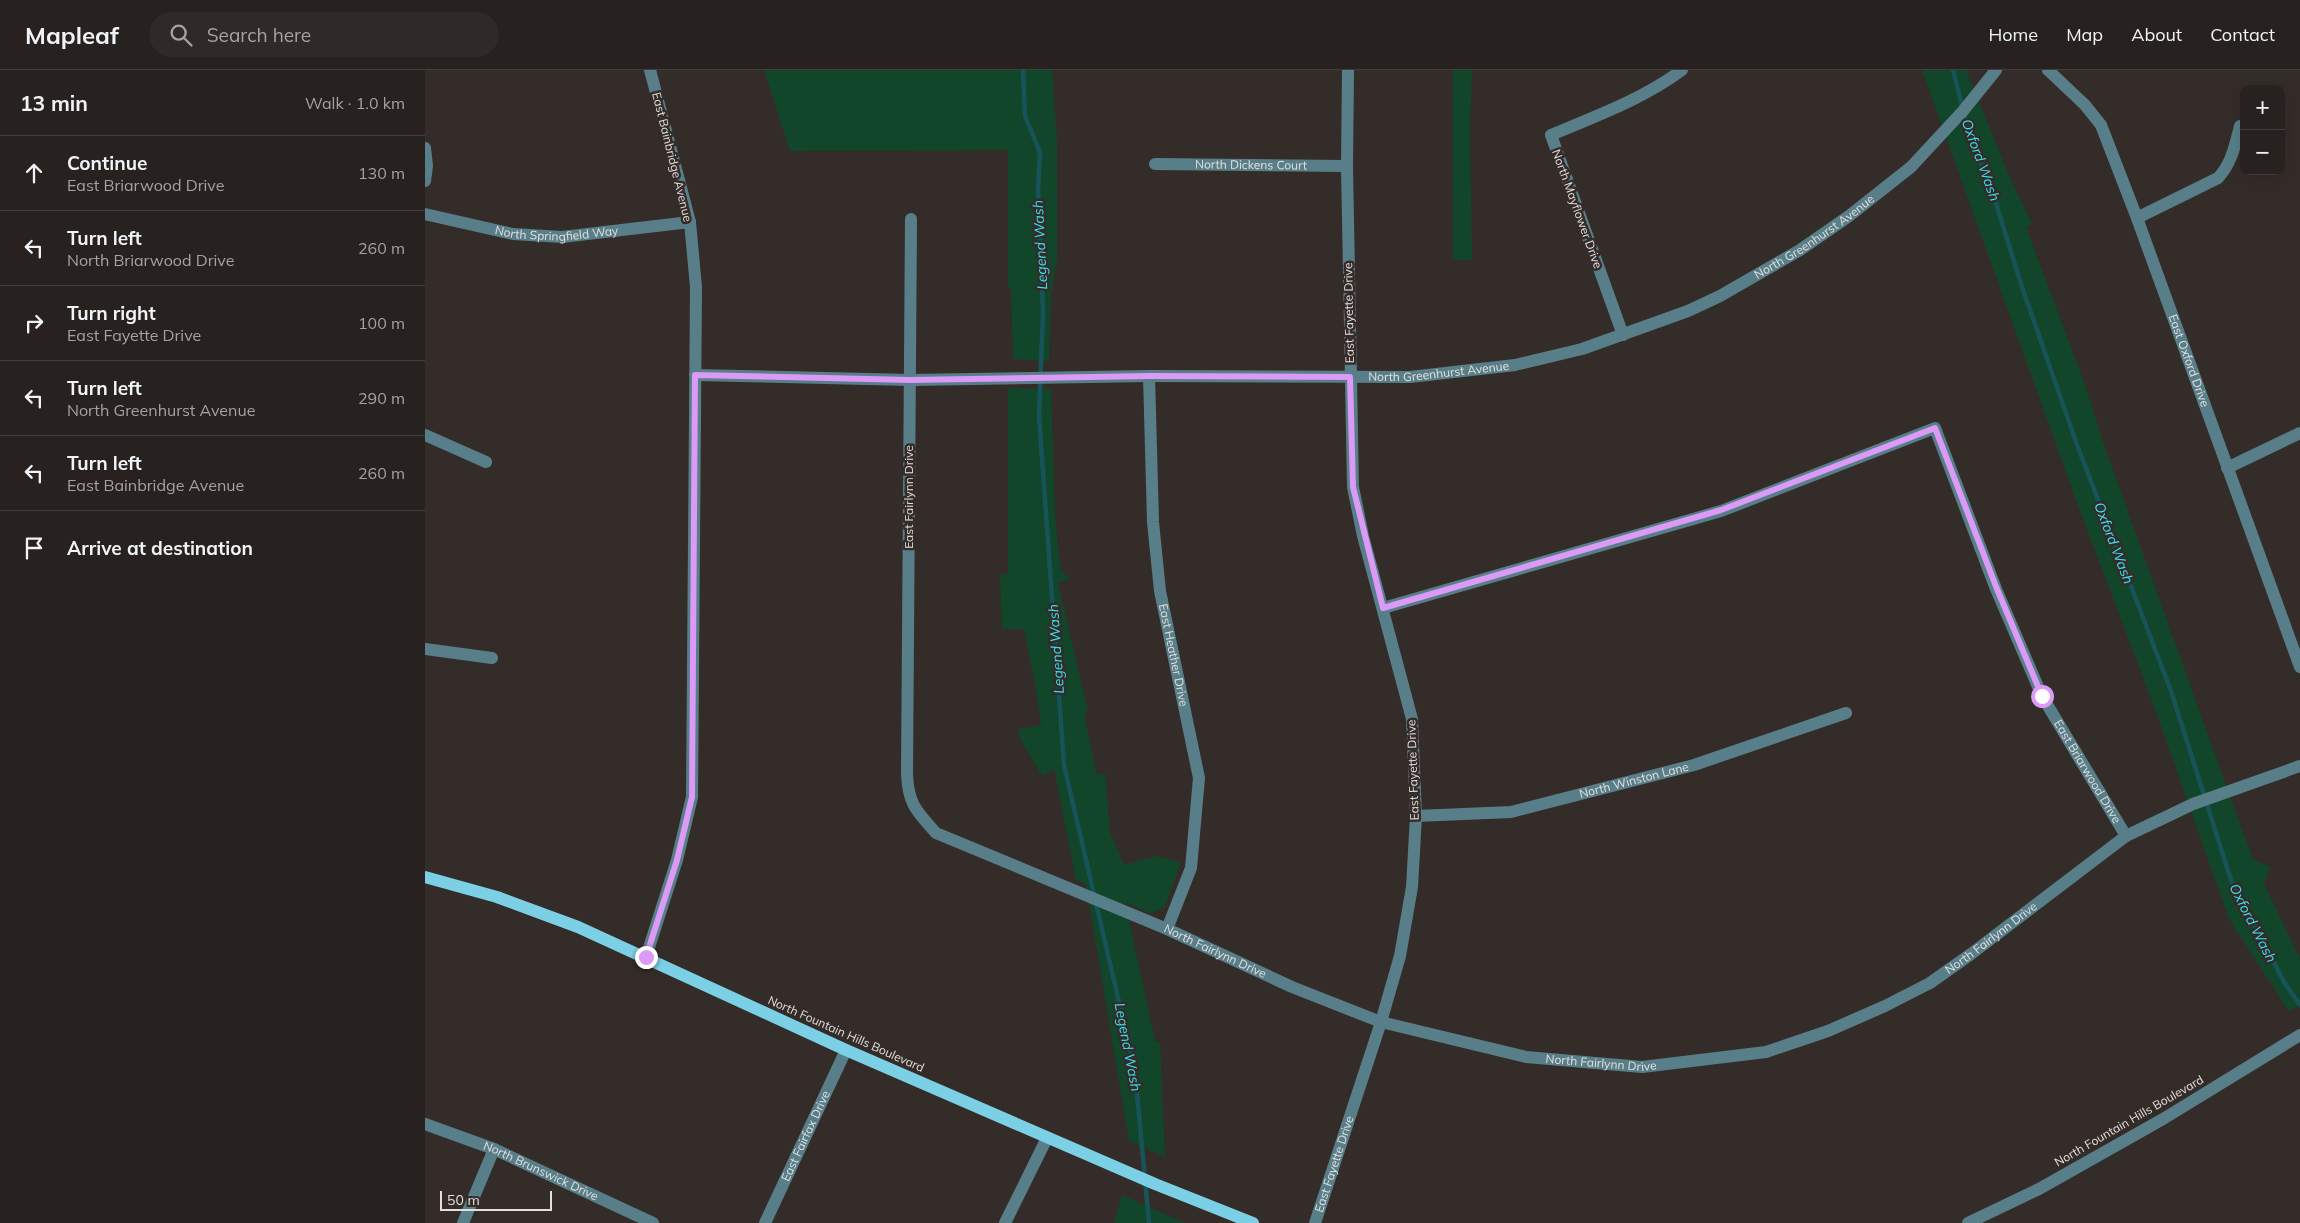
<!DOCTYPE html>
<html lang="en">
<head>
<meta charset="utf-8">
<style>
	body { margin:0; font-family:Mulish,sans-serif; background:#2f2928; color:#f1f3f6 }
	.controls { position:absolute; right:15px; top:15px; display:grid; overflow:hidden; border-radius:10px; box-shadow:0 5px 20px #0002 }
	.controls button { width:45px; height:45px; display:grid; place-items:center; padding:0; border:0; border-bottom:1px solid #433e3d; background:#27211f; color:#f1f3f6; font:25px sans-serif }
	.scale { position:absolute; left:15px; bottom:12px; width:112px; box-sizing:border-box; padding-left:5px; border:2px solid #e4dfdd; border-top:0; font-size:14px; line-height:18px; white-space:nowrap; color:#e4dfdd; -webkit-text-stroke:4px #342c29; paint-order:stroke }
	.stop { position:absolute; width:15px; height:15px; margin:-11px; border:4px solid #da9af6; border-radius:50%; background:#fff }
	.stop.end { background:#da9af6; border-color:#fff; box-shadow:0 1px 5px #0008 }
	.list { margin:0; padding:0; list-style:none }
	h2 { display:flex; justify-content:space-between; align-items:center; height:65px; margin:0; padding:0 20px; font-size:21px }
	h2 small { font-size:16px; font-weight:400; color:#a4a3a4 }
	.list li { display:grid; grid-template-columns:32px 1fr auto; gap:15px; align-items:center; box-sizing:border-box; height:75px; padding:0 20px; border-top:1px solid #433e3d }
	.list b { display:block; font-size:19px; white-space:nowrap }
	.list p { margin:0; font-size:16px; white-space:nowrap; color:#a4a3a4 }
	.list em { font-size:16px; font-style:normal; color:#a4a3a4 }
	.icon { flex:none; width:28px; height:28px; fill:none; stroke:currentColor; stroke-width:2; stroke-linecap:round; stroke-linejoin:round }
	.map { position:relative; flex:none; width:1875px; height:1153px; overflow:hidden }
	header { display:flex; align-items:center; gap:30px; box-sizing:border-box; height:70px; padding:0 25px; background:#27211f; border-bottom:1px solid #433e3d }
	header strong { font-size:24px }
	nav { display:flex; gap:28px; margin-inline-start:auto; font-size:18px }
	.search { width:350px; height:45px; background:#2f2928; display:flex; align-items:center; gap:12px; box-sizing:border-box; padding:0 18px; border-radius:28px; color:#a4a3a4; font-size:19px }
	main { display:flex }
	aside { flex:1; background:#27211f }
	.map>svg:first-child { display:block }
	.green { fill:#12462b }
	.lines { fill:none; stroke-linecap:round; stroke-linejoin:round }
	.stream { stroke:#16545a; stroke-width:4.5 }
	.minor { stroke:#587f89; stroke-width:12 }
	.major { stroke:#7cd0e5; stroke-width:12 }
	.route { stroke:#da9af6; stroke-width:6 }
	.labels { text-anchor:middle; stroke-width:5; stroke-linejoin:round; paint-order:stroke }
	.street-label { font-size:12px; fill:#e4dfdd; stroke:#342c29 }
	.water-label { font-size:14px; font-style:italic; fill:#39e2f2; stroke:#342c29 }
</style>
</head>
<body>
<header>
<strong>Mapleaf</strong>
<div class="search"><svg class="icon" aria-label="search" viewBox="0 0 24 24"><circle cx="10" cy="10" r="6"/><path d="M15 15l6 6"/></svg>Search here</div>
<nav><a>Home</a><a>Map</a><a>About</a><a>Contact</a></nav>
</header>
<main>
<aside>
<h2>13 min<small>Walk · 1.0 km</small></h2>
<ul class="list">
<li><svg class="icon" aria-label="ahead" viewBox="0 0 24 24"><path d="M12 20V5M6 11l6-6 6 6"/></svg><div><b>Continue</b><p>East Briarwood Drive</p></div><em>130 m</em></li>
<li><svg class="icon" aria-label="left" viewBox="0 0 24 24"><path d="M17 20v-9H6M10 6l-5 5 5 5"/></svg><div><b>Turn left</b><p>North Briarwood Drive</p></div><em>260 m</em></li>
<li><svg class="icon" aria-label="right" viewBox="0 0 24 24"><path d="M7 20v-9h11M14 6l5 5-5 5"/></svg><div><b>Turn right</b><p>East Fayette Drive</p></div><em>100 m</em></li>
<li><svg class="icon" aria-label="left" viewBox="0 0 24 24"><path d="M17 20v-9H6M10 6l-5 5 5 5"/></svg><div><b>Turn left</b><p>North Greenhurst Avenue</p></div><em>290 m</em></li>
<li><svg class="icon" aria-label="left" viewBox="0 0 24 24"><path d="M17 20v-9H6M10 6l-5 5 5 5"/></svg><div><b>Turn left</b><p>East Bainbridge Avenue</p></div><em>260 m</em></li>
<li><svg class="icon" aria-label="arrive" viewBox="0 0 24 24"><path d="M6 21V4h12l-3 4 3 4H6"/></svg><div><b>Arrive at destination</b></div></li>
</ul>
</aside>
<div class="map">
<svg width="1875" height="1153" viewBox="0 0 1875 1153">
	<rect width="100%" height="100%" fill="#342c29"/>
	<!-- green -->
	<path class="green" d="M339,0H627L632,70V189L626,223L624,291L588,289L586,220L583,216V80L365,81Z
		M1028,0H1047L1045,58L1047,190H1028Z
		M1497,0H1541L1585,108L1607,154L1601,157L1660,315L1678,372L1812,746L1828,789L1845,797L1839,814L1875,889V935L1864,941L1804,849L1730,639L1652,433Z
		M583,318L626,319L630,445L635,498L644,509L633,513L663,642L659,644L672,705L680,703L685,762L699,795L732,786L756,793L739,838L725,843L700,832L730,971L735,973L740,1087L704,1071L661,814L651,810L629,699L617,706L596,670L593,659L616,655L611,619L599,559H577L575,504H583Z
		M697,1125L760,1153H689Z"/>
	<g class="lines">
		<!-- stream -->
		<path class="stream" d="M598,0L600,46L615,82L613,120L618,242L614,346L639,695L710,1001L724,1153
			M1528,0L1543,60L1569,127L1597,217L1651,372L1746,621L1806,810L1859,912L1875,935"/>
		<!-- minor -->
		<g class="minor">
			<path id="s1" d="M1623,0L1660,35L1676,55L1712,148L1875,597"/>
			<path d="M0,78L2,96L0,111"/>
			<path id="s2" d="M730,94L922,96"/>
			<path id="s3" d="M0,144L88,164L137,167L265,152"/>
			<path d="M1712,148L1793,108C1807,93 1810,75 1815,56"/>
			<path id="s4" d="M486,149L482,704C483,734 492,742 511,763L742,859L867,917L956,952L1101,987L1217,997L1341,982L1403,961L1460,936L1505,913L1546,884L1701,766L1768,734L1875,696"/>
			<path d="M1198,265L1126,65C1171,46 1218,29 1257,0"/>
			<path id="s5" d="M270,305L485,310L724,306L985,307L1090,295L1157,279L1263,241L1295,226L1375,180L1424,146L1486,97L1538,41L1571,0"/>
			<path id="s6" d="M724,306L728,452L735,521L774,708L766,798L742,859"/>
			<path d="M0,365L61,392"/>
			<path d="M1802,398L1875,363"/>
			<path id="s7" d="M958,538L1296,441L1510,358L1571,519L1617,626L1701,766"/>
			<path d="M0,579L67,588"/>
			<path id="s8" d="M991,746L1086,742L1269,695L1421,643"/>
			<path d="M221,887L252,790L267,727L271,217L265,152L225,0"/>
			<path id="s9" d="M0,1054L69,1079L228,1153"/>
			<path d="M38,1153L69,1079"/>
			<path id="s10" d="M340,1153L421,980"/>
			<path d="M580,1153L622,1068"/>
			<path id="s11" d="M890,1153L956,952L975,886L987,817L991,746L987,649L938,466L928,417L922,96L923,0"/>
			<path d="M1543,1153L1614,1119L1738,1049L1875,965"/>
		</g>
		<!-- major -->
		<path class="major" d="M0,807L72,827L153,857L421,980L730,1114L828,1153"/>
	</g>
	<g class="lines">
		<!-- route -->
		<path class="route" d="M221,887L252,790L267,727L270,305L485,310L724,306L925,307L928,417L958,538L1296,440L1510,358L1572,519L1617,626"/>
	</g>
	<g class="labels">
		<!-- street labels -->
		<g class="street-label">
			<text transform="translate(247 87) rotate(76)" y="4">East Bainbridge Avenue</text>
			<text dy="4" stroke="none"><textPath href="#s2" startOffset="96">North Dickens Court</textPath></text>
			<text transform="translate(1152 139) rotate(70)" y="4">North Mayflower Drive</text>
			<text dy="4" stroke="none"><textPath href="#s3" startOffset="134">North Springfield Way</textPath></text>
			<text dy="4" stroke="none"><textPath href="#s5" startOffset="1149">North Greenhurst Avenue</textPath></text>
			<text transform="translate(924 243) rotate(-91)" y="4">East Fayette Drive</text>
			<text dy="4" stroke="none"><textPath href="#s1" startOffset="328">East Oxford Drive</textPath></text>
			<text dy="4" stroke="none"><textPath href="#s5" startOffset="744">North Greenhurst Avenue</textPath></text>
			<text transform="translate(484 427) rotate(-90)" y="4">East Fairlynn Drive</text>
			<text dy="4" stroke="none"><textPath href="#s6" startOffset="281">East Heather Drive</textPath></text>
			<text transform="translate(988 700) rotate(-92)" y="4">East Fayette Drive</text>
			<text dy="4" stroke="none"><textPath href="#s7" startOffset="958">East Briarwood Drive</textPath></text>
			<text dy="4" stroke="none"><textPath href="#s8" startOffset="222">North Winston Lane</textPath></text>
			<text dy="4" stroke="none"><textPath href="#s4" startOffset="1751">North Fairlynn Drive</textPath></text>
			<text dy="4" stroke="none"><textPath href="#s4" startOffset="926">North Fairlynn Drive</textPath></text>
			<text transform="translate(421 964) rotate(24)" y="4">North Fountain Hills Boulevard</text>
			<text dy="4" stroke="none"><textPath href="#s4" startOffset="1331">North Fairlynn Drive</textPath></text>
			<text transform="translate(1704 1051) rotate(-30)" y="4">North Fountain Hills Boulevard</text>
			<text dy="4" stroke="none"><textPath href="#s10" startOffset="96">East Fairfax Drive</textPath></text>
			<text dy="4" stroke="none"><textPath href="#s11" startOffset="62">East Fayette Drive</textPath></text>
			<text dy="4" stroke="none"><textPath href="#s9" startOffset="125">North Brunswick Drive</textPath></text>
		</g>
		<!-- water labels -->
		<g class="water-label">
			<text transform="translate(1556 90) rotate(70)" y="5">Oxford Wash</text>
			<text transform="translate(615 175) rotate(-93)" y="5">Legend Wash</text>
			<text transform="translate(1689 473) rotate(69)" y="5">Oxford Wash</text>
			<text transform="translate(631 579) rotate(-94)" y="5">Legend Wash</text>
			<text transform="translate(1828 853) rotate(63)" y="5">Oxford Wash</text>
			<text transform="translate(703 977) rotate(79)" y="5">Legend Wash</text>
		</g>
	</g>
</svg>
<div class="controls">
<button>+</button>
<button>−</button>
</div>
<div class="scale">50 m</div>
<div class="stop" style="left:1617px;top:626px"></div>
<div class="stop end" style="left:221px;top:887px"></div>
</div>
</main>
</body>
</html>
